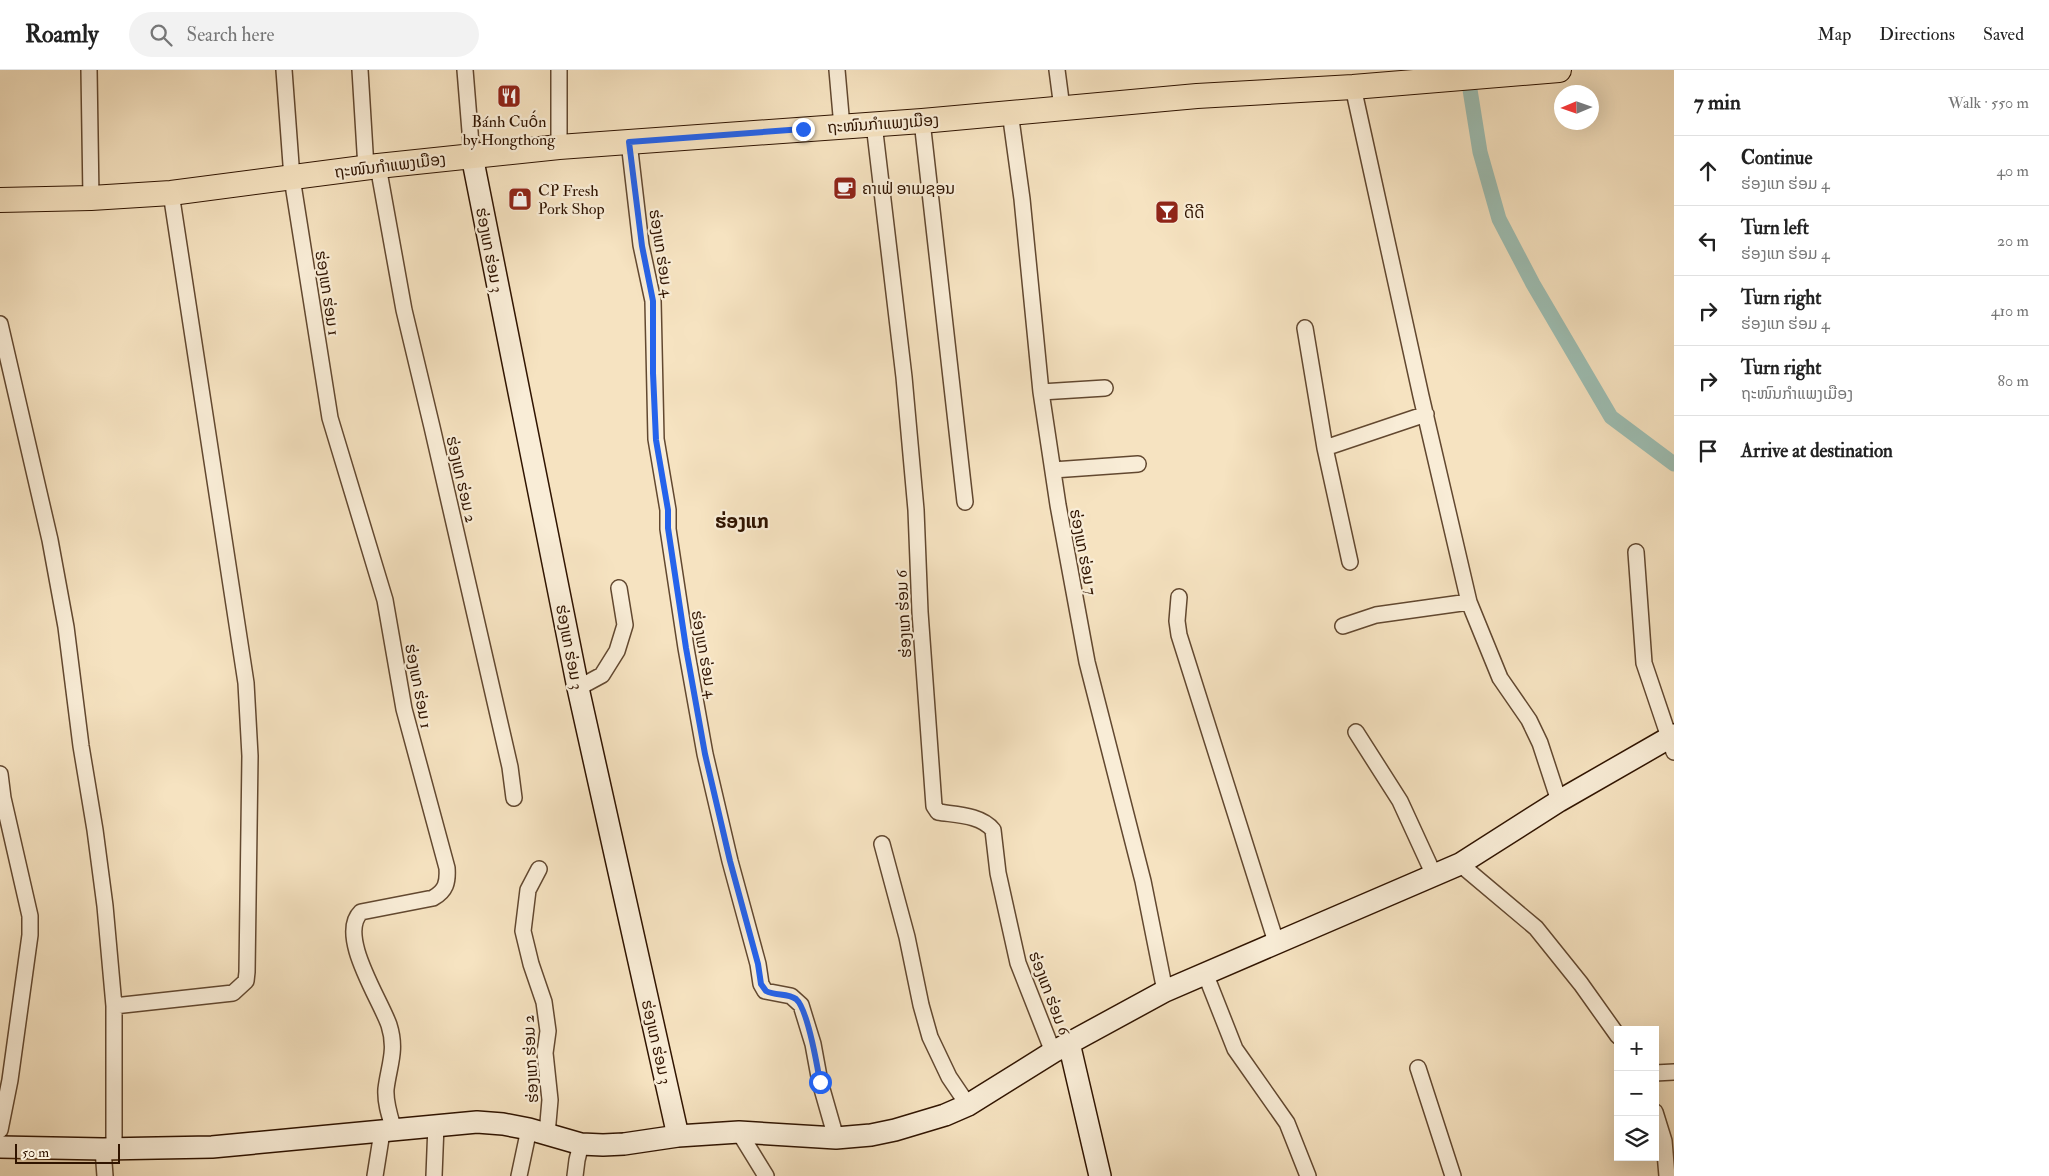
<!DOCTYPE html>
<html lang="en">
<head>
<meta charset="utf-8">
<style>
	body { margin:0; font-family:"IM FELL Double Pica","Noto Sans Lao",serif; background:#f2f2f2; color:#222 }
	.controls { position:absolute; right:15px; bottom:15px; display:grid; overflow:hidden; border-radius:0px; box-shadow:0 5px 20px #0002 }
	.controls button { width:45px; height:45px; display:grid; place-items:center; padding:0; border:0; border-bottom:1px solid #e0e0e0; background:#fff; color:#222; font:25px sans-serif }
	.compass { position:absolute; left:1554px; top:15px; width:45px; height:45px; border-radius:50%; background:#fff; box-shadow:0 5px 20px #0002; rotate:268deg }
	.scale { position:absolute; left:15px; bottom:12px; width:105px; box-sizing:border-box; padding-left:5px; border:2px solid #301400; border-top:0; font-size:14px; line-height:18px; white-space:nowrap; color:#301400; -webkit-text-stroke:4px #f9edd7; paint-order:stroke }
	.stop { position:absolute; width:15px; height:15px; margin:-11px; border:4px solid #2563eb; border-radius:50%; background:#fff }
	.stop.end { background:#2563eb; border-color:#fff; box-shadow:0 1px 5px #0008 }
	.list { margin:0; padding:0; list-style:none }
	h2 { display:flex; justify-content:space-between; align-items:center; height:65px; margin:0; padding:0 20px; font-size:21px }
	h2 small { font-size:16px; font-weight:400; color:#767676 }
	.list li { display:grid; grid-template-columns:32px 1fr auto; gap:15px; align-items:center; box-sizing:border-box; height:70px; padding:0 20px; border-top:1px solid #e0e0e0 }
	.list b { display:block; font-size:19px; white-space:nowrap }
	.list p { margin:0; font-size:16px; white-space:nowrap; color:#767676 }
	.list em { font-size:16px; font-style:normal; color:#767676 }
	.icon { flex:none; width:28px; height:28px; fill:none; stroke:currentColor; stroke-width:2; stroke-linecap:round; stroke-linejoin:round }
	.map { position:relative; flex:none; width:1674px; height:1106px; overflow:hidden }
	header { display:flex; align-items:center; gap:30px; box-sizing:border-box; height:70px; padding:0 25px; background:#fff; border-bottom:1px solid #e0e0e0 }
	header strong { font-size:24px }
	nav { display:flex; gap:28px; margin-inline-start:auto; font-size:18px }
	.search { width:350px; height:45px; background:#f2f2f2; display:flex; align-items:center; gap:12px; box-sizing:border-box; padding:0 18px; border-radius:28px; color:#767676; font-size:19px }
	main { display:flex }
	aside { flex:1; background:#fff }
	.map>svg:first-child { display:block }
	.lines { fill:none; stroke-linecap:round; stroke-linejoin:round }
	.canal { stroke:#9dbeb3; stroke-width:15 }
	.street-casing { stroke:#624830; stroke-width:18 }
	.secondary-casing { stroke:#301400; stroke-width:24 }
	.primary-casing { stroke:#301400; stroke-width:26 }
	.street { stroke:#f9edd7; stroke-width:15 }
	.secondary { stroke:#f9edd7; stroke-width:21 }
	.primary { stroke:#f6e3c1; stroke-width:24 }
	.route { stroke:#2563eb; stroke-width:6 }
	.labels { text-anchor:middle; stroke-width:4.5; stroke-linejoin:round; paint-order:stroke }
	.poi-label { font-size:16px; fill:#301400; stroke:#f9edd7; text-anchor:start }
	.street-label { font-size:16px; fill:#301400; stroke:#f9edd7 }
	.quarter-label { font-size:19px; font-weight:bold; fill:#301400; stroke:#f9edd7 }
</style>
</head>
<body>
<header>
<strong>Roamly</strong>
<div class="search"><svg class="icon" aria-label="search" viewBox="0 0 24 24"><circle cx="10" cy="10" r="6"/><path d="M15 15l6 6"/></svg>Search here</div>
<nav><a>Map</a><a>Directions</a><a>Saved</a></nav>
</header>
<main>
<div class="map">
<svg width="1674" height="1106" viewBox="0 0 1674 1106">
	<rect width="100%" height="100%" fill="#f6e3c1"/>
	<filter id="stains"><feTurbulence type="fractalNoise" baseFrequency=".004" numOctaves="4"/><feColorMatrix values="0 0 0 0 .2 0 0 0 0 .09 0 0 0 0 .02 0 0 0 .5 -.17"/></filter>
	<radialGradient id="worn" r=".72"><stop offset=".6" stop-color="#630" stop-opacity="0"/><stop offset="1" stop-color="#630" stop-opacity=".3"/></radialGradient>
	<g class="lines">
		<!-- canal -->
		<path class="canal" d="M1467,1L1480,82L1499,149L1533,214L1611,347L1674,394"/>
		<!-- street casing -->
		<g class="street-casing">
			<path id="street" d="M89,0L91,128
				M284,0L292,108L330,348L385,530L404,639L447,798C448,812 446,821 433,828L361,842C337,865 380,929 389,955C397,980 389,995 386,1019C385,1033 390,1047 394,1060
				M360,0L366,98
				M465,0L472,86
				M559,0V77
				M837,0L842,57
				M1057,0L1062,38
				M1353,17L1421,326L1469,532L1500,608L1529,650L1540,673L1559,731
				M1010,42L1022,129L1041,322L1058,435L1087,592L1143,811L1165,921
				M922,51L965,432
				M874,54L904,307L916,440L920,542L934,736L938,742C957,745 981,745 993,760L998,803L1018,893L1053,982
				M629,72L641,175L653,231L656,369L668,440V459L686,578L705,684L730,791L758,894L761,914L765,921L791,926L801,935L813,974L820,1012L836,1068
				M378,96L404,240L432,357L510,697L514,728
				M0,254L50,470L66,557L81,676L95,760L105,836L114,936V1079
				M1305,258L1325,378L1350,492
				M1041,322L1105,318
				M1325,378L1426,344
				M1053,400L1138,394
				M1636,482L1644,593L1674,682
				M1179,527L1177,551L1179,565L1276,872
				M1343,556L1376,545L1469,532
				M578,618L602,605L617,581L625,555L619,518
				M1356,662L1400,731L1434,805
				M0,704L3,728L30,846V865L10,1010L0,1060
				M882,774L907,867L921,935L930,967L949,1007L968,1035
				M1460,794L1536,858L1581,914L1618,966
				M539,799L528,820L523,861L531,894L544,932L548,961L545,983L550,1030L547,1064
				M1205,903L1235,979L1287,1053L1308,1106
				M114,936L233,923L246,911L247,902L250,686L246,613L171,123
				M1418,998L1453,1106
				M1655,1003L1674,1002
				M1655,1042L1664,1071L1667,1106
				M739,1062L766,1106
				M103,1079L105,1106
				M375,1106L382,1062
				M434,1106L436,1055
				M519,1106L529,1059
				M575,1106L577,1090L581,1074"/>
		</g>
		<!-- secondary casing -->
		<g class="secondary-casing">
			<path id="secondary" d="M472,86L578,618L678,1066
				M1069,973L1100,1106
				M0,1077L103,1079L212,1077L477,1052L503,1054L529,1059L581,1074L603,1075L624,1074L678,1066L739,1062L836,1068L871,1065L895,1060L945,1045L968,1035L1053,982L1165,921L1460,794L1559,731L1674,665"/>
		</g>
		<!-- primary casing -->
		<g class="primary-casing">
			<path id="primary" d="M0,130L91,128L171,123L378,96L559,77L922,51L1197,26L1353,17L1559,0"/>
		</g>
		<!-- street -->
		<use href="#street" class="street"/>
		<!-- secondary -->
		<use href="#secondary" class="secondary"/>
		<!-- primary -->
		<use href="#primary" class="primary"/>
	</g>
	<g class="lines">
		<!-- route -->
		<path class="route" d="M803,59L629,72L642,176L653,231V303L656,370L668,440V458L686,578L705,684L730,791L758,894L761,914L766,921C775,926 788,923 796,929C808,939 817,995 820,1012"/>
	</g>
	<!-- icons -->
	<defs>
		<g id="restaurant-square" transform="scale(1.25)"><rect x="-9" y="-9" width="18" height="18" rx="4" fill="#8f2418" stroke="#f9edd7"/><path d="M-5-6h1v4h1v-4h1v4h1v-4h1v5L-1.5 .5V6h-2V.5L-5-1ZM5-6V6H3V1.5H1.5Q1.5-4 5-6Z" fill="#fff"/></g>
		<g id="cafe-square" transform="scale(1.25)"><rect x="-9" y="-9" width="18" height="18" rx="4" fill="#8f2418" stroke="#f9edd7"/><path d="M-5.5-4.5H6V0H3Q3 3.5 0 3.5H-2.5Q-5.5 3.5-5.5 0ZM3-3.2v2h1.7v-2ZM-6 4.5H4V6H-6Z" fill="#fff"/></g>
		<g id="shop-square" transform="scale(1.25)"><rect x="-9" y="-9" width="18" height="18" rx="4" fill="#8f2418" stroke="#f9edd7"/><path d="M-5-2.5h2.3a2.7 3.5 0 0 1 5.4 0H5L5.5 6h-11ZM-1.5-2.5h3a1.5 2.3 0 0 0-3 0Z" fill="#fff"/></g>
		<g id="bar-square" transform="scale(1.25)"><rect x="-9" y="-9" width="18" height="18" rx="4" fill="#8f2418" stroke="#f9edd7"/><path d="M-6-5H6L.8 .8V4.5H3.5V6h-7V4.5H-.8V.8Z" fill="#fff"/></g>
	</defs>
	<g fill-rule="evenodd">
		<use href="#restaurant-square" x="509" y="26"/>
		<use href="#cafe-square" x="845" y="118"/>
		<use href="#shop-square" x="520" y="129"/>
		<use href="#bar-square" x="1167" y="142"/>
	</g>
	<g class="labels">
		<!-- poi labels -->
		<g class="poi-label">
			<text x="509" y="57" text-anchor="middle">Bánh Cuốn<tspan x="509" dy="18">by Hongthong</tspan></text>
			<text x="862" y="124">ຄາເຟ່ ອາເມຊອນ</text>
			<text x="538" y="126">CP Fresh<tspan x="538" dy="18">Pork Shop</tspan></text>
			<text x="1184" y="148">ດີດີ</text>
		</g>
		<!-- street labels -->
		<g class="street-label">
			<text transform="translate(883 53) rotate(-4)" y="6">ຖະໜົນກຳແພງເມືອງ</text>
			<text transform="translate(390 95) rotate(-7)" y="6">ຖະໜົນກຳແພງເມືອງ</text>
			<text transform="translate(490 180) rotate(79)" y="6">ຮ່ອງແກ ຮ່ອມ 3</text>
			<text transform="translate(662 183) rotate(81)" y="6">ຮ່ອງແກ ຮ່ອມ 4</text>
			<text transform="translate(328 223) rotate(81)" y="6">ຮ່ອງແກ ຮ່ອມ 1</text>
			<text transform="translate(462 409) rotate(77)" y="6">ຮ່ອງແກ ຮ່ອມ 2</text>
			<text transform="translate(1084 482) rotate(79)" y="6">ຮ່ອງແກ ຮ່ອມ 7</text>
			<text transform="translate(903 544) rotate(-93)" y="6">ຮ່ອງແກ ຮ່ອມ 6</text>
			<text transform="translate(570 577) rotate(79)" y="6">ຮ່ອງແກ ຮ່ອມ 3</text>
			<text transform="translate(705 584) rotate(80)" y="6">ຮ່ອງແກ ຮ່ອມ 4</text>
			<text transform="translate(419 616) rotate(79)" y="6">ຮ່ອງແກ ຮ່ອມ 1</text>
			<text transform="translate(1050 923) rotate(69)" y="6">ຮ່ອງແກ ຮ່ອມ 6</text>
			<text transform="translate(657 972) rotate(77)" y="6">ຮ່ອງແກ ຮ່ອມ 3</text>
			<text transform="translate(530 989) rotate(-93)" y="6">ຮ່ອງແກ ຮ່ອມ 2</text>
		</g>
		<!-- quarter labels -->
		<g class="quarter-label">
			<text x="742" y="458">ຮ່ອງແກ</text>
		</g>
	</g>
	<rect width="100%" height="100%" filter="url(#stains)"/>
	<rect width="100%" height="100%" fill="url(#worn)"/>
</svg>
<div class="controls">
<button>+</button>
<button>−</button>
<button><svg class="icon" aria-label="layers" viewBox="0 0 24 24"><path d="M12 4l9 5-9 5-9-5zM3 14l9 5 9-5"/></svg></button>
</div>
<svg class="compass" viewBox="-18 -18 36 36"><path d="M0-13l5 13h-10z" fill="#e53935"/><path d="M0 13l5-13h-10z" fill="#767676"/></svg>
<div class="scale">50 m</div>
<div class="stop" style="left:820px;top:1012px"></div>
<div class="stop end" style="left:803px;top:59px"></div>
</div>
<aside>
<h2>7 min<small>Walk · 550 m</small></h2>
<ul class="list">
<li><svg class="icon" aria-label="ahead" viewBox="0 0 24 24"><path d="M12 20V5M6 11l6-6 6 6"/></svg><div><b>Continue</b><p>ຮ່ອງແກ ຮ່ອມ 4</p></div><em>40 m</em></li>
<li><svg class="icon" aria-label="left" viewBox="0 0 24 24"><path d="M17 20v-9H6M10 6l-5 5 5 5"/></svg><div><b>Turn left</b><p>ຮ່ອງແກ ຮ່ອມ 4</p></div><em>20 m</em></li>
<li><svg class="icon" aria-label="right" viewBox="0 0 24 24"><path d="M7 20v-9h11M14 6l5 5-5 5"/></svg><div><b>Turn right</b><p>ຮ່ອງແກ ຮ່ອມ 4</p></div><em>410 m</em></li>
<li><svg class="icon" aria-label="right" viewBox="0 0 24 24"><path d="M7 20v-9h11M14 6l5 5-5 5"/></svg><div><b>Turn right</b><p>ຖະໜົນກຳແພງເມືອງ</p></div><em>80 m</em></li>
<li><svg class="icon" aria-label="arrive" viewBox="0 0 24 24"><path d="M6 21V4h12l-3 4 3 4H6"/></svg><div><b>Arrive at destination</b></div></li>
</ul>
</aside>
</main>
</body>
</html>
